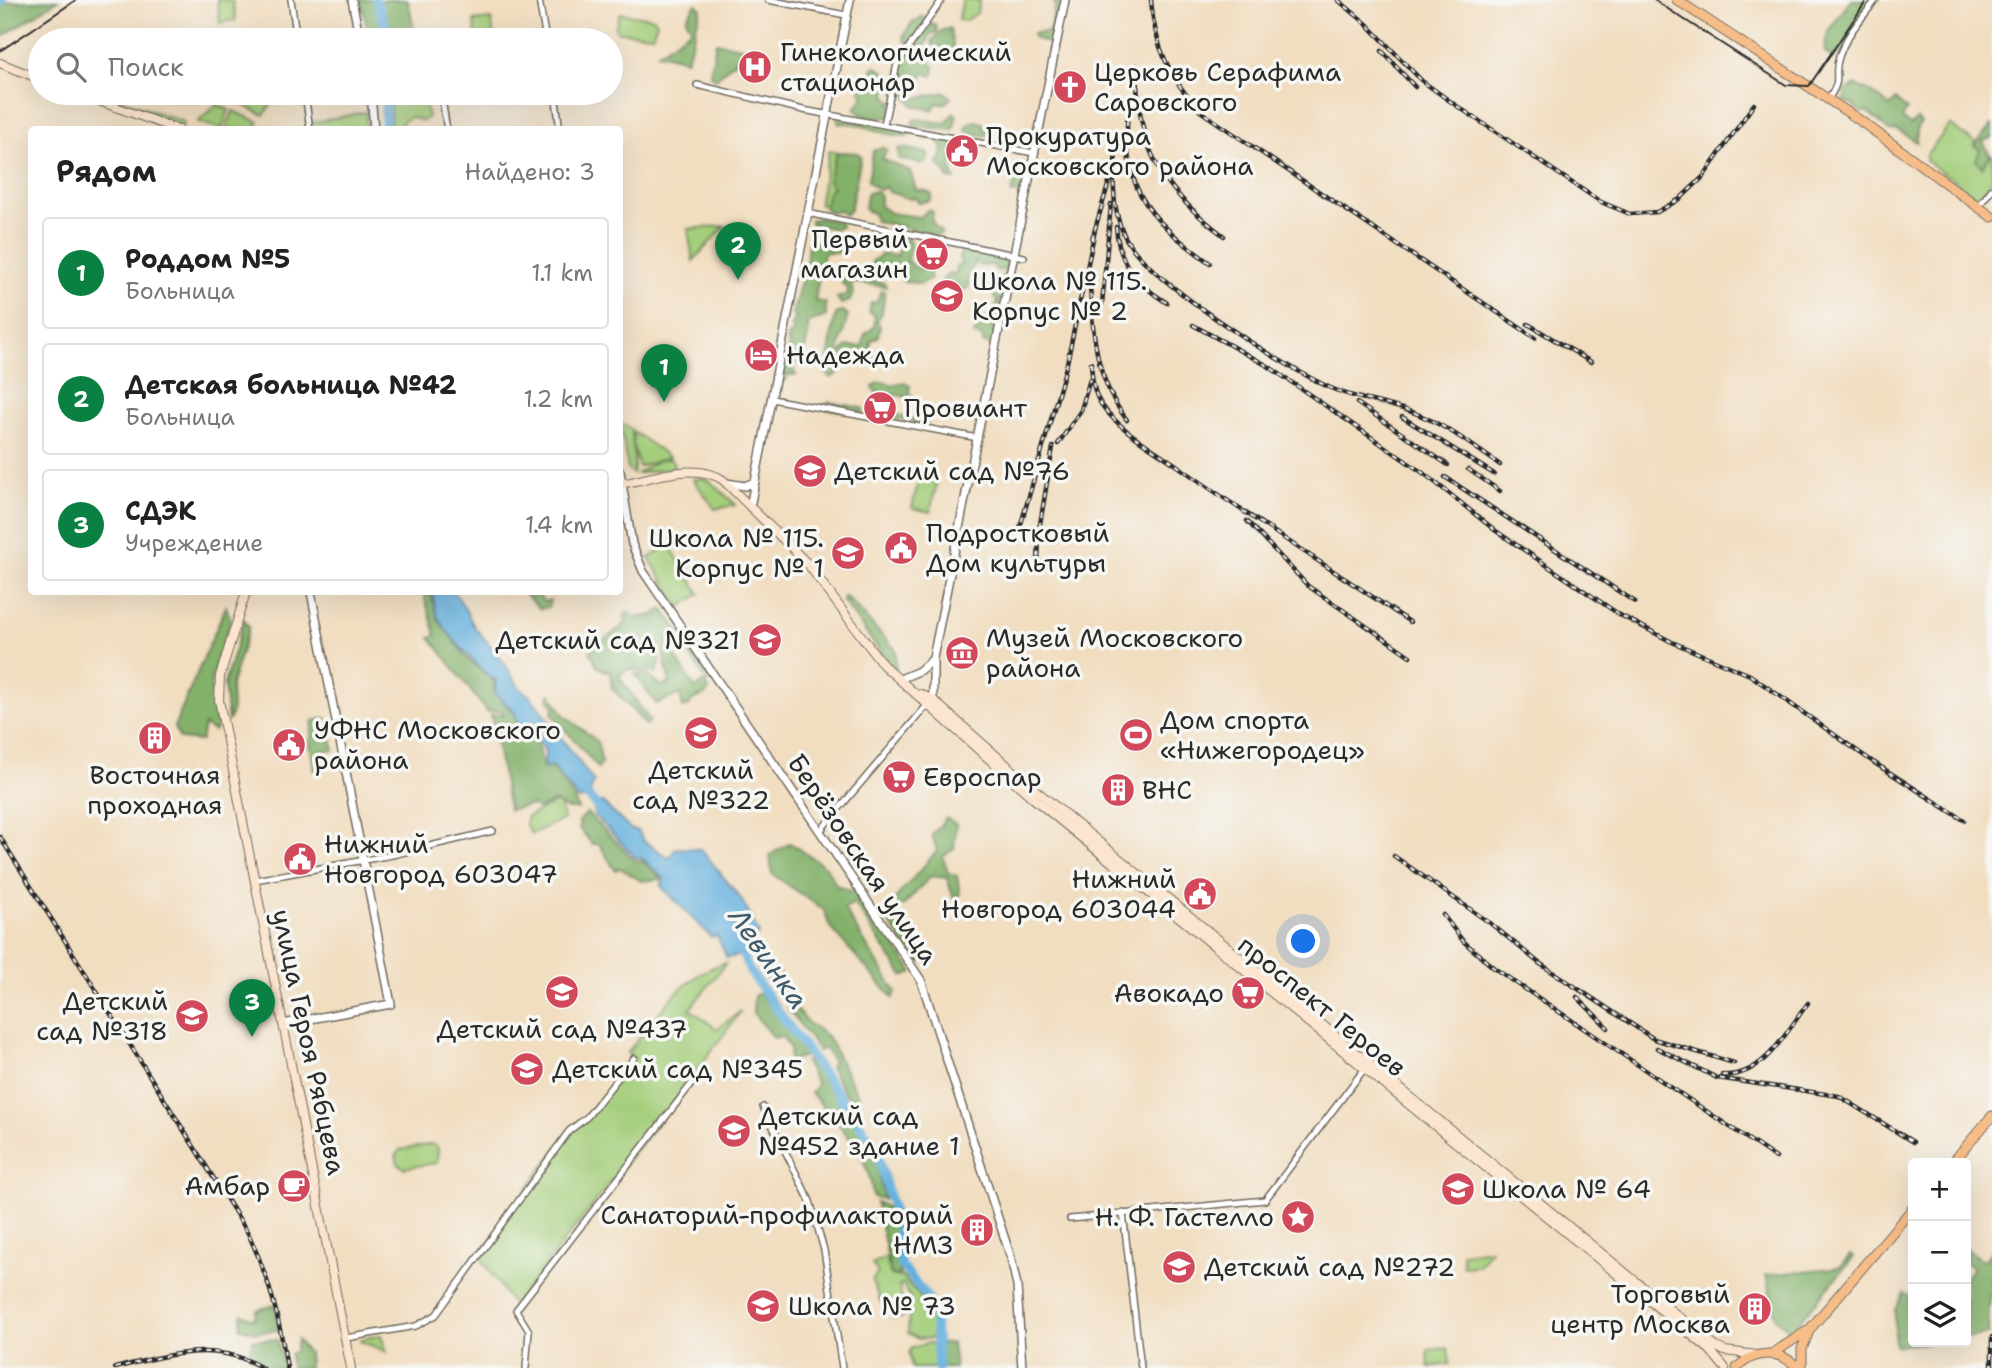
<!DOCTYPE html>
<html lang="ru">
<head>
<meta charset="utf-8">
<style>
	body { margin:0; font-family:"Shantell Sans",sans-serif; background:#f6f6f6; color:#222 }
	.controls { position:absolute; right:21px; bottom:21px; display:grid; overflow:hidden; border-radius:7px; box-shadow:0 7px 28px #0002 }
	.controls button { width:63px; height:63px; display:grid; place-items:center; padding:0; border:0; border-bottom:2px solid #e0e0e0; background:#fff; color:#222; font:35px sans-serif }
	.you { position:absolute; left:1304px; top:942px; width:24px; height:24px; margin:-18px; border:5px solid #fff; border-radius:50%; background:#1a73e8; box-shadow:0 0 0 10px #1a73e833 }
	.badge { display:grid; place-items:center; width:46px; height:46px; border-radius:50%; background:#0b8043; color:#fff; font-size:23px; font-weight:700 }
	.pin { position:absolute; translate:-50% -58px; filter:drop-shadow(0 2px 4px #0008) }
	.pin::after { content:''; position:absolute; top:37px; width:24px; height:21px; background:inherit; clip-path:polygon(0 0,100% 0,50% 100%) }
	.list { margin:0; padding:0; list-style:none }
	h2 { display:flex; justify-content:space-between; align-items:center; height:91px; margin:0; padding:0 28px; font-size:30px }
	h2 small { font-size:23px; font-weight:400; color:#767676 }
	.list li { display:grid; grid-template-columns:46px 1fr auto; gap:21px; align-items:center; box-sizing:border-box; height:112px; margin:0 14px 14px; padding:0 14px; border:2px solid #e0e0e0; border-radius:7px }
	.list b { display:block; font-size:26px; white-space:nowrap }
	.list p { margin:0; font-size:23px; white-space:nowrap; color:#767676 }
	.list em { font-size:23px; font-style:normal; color:#767676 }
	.icon { flex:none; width:38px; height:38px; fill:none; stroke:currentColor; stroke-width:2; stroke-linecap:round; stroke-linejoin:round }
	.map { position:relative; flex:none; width:1992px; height:1368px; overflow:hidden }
	.search { position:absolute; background:#fff; box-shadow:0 7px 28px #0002; left:28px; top:28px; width:595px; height:77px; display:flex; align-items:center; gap:18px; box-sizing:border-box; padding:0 24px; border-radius:38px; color:#767676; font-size:26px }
	.panel { position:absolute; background:#fff; box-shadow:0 7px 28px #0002; left:28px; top:126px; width:595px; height:469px; border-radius:7px }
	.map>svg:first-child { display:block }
	.green { fill:#a4ce7a; stroke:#687c52; stroke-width:2 }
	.forest { fill:#83b16a; stroke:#576e4a; stroke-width:2 }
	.water { fill:#65b0de; stroke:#486e84; stroke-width:2 }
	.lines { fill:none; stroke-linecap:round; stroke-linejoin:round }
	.river { stroke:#65b0de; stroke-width:9 }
	.minor-casing { stroke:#70695f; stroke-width:8 }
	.tertiary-casing { stroke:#70695f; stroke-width:10 }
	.secondary-casing { stroke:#70695f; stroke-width:10 }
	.primary-casing { stroke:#70695f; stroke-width:11 }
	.minor { stroke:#fff; stroke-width:5 }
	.tertiary { stroke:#fff; stroke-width:7 }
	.secondary { stroke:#fce5cf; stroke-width:8 }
	.primary { stroke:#f7bd88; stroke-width:9 }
	.tram { stroke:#2b2b2b; stroke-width:2 }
	.rail-casing { stroke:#2b2b2b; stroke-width:4.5 }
	.rail { stroke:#f6f6f2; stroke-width:2; stroke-dasharray:5; stroke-linecap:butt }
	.labels { text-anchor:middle; stroke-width:7; stroke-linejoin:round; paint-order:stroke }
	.poi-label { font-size:26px; fill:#2b2b2b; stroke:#f6f6f2; text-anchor:start }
	.street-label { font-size:26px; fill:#2b2b2b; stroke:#f6f6f2 }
	.water-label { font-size:28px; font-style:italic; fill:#3f5a6a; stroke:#f6f6f2 }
</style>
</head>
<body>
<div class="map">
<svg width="1992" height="1368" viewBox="0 0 1992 1368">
	<rect width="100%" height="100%" fill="#f6f6f2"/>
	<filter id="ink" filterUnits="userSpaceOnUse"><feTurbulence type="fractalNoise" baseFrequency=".0143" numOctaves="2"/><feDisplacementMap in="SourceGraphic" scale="14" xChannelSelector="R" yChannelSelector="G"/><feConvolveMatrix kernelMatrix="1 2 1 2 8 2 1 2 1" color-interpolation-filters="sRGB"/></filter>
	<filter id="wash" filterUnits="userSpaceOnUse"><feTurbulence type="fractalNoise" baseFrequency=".00686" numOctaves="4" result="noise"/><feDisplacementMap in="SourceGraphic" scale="28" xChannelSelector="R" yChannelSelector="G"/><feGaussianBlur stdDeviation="1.57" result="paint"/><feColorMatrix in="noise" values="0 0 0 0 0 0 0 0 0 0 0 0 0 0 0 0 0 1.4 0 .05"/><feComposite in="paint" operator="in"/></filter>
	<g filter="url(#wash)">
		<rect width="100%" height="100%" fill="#f1ddbf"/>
		<!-- green -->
		<path class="green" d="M217,0H232L236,20L220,23Z
			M963,0H980L977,13L965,21L958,20Z
			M620,13L654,18L657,22L653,35L618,32L615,28Z
			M491,19L494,36L476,38L474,21Z
			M86,93H102L184,122L182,128Z
			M390,93H423L428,117L423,121L410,117L402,122L400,129H391Z
			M243,95L271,105L264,115L236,102Z
			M217,104L229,110L222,129L198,122Z
			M233,111L259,122L254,129H226Z
			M366,112V129H311L310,123Z
			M1950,125L1992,155V181L1978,197L1926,161L1927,154Z
			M829,151L860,156L850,210L819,204Z
			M725,226L693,261L688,229Z
			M620,422L632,430C631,447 637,459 633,474L628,470Z
			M634,432L669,457L639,467L633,445Z
			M670,459L674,463L673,468L636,474L660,460Z
			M702,478L710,481L736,505L715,509L693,479Z
			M919,478L937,482L930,512L912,508Z
			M669,545L700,594L680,607L649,558Z
			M554,803L560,804L564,819L531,834L525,823L527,817Z
			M726,963L690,1009L717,1029L741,1011L670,1107L517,1301L516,1310L479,1255L569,1131L587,1117L634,1058L627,1053C653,1022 684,972 726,963Z
			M433,1144L438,1148L437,1163L404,1168L398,1164L396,1155L400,1150Z
			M1491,1249L1478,1266L1463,1267L1462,1253Z
			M886,1257L891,1275L903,1277L921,1298L924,1312L931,1317L935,1338L918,1339L908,1333L910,1297L903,1284L899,1286L904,1306L903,1317L893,1319L888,1304L880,1301L872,1281L878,1273L872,1264Z
			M381,1335L387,1352L360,1341L361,1339Z
			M929,1343L934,1344L936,1368H912L909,1353L912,1348Z
			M1448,1348L1450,1364L1429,1367L1428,1350Z"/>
		<!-- forest -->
		<path class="forest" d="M0,0L6,2L58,0L0,38Z
			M360,0H408L416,40H366L368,30Z
			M1052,0H1062L1055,41L1050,44L1034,38L1033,33L1049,32L1056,4Z
			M1851,0H1875L1834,60L1824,51L1828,31Z
			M696,4L701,9L687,60L658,53L692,29L686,19Z
			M921,16H925L926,21L911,42H905L903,37L913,21L919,20Z
			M933,24L936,25L937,32L930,34L926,45L917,46L914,41Z
			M950,28L954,50L950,59L942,57L941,46L933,47L932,41L941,31Z
			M716,42L755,50L757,53L755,56H740L716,79L710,74Z
			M916,50L918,58H927L934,67L933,76L924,73L919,80L902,75L900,70L906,58Z
			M876,66L890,76L893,84L887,88L886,95L893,103L890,117C878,119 863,120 855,109L864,96L860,91L863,84L882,85L872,74V68Z
			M1856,85L1878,96L1890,107L1896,100L1907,110L1902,119L1911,125L1917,119L1921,123L1917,127V142L1897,130L1889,131L1867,111L1861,113L1852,104L1844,101L1845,91Z
			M897,86H905L913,99L945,92L951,98L946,103L936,104L933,110L914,106L907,97L896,94Z
			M954,112L957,116L953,130L914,126L912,122L916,119L946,123Z
			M842,117L886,124L890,129H904L909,135C888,140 860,119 839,124L837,119Z
			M975,121L983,123L984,129L990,132L985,136L966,131L967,125Z
			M1992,125V138L1983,141L1990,156L1982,167L1976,161L1980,149L1974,146Z
			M922,134L944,136L948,141L959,139L958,152L953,155L951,167L955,180L948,179L946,172L936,163L941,159L943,150L938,139H924Z
			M882,147L887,150L882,159L910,171L916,190L927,191L932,195L930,200L920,203L914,197L909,199L887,191L886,187L879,190L868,181L873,151Z
			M903,148L928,153V161L923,164L899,159L898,149Z
			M840,152L858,153L861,157L850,210L845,215L839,210L831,213L824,208L828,191L833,187L828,181L836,154Z
			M1025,170L1027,176L1023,194L1011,193L1019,172Z
			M875,191L880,196V206L890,213L920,217L929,209L933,212L932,222L942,233L936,235L875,221L874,214L865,210L867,193Z
			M819,218L840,222L841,227L836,229L811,224L810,220Z
			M908,238L911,244L907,260L912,266L929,270L931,278L921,284L903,281L898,266L892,264L885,273L874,270L872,261L883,254L897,256L900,243Z
			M814,241L841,246L842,253L825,252C820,260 817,290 815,301L826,303V316L808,323C809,338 805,359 792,368L796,375H787L786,381H780L784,360L789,356L788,337L794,332L791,325L796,319L792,315L803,274L802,267L806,263L808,243Z
			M962,250L1006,258L1010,263L1009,269L997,271L992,265L979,266L976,261L968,277L969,287L961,291L958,285L948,286L942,281L948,273L956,274V267L962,264L959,259Z
			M1004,274L1008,277L1002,290L1004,296L999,302C1003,309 1001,322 995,328V342L991,345L983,343L982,336L974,335L982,319L994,314L997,302L992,293Z
			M847,276L884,283L886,287L851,282L853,293L850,301L841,304L837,298L848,294L847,286L842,284V278Z
			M881,291L885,292L882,313L877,321L880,326L878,337L871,341L870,348L875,354L872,358L858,356L854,361L844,360L841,352L848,346L862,347L865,334L874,327L875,316L869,312L871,303L877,302Z
			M843,311L848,315L837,357L831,364L839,373L831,378L825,372C831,354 830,333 836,314Z
			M887,382L892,386L905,382L910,386L909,394L916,398L913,400L897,394L891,396L875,392L873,387L878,383Z
			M829,402L863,408V414L827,409L826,405Z
			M875,410L925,421L927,424L873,416Z
			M423,592H430L438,619L467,658L494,681V693L513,712L519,730C539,736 538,753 544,768H552L573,796L578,809H566L555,801L538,809L531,805L509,810L491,715H504L502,711L487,712L430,637L436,635Z
			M523,592H536L544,602L550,600L548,607L540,609Z
			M845,596L896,650V668L889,664L842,600Z
			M226,606L231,620L211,679L217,728L214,731L204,725L201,741L180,739L174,727Z
			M663,609L712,676L705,678L678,637L667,643L695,688L706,681L709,690L705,695L692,700L689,706L683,708L680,694L656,704L635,674H646L662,686L670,683L661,645H655L660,663L656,673L628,669L619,676L650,721L646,725L612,688L610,673L597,666L590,651L626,623L624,616L628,612L636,618L653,615Z
			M244,620L249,627L231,685L232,712L228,722L224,684Z
			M551,694L565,716L597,741L602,763L598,768L552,714L554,707L548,697Z
			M326,718L334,750L321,751L324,769L314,771L310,743L313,721Z
			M587,813L635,861H642L662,879L641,881L620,868L615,870L599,844H592L579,828V821Z
			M946,818L956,824L954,849L943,856L948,873L957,876L960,894L954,899L947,878L931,876L904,905L894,908L893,901L937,851L932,835Z
			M790,843L826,867L836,885L858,893L913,972L903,976L854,903L844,909L896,992L893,998L830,927L824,910L772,874L770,855Z
			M893,918L923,961L917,964L887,919Z
			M778,972L792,996L785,1003L766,978Z
			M760,993L808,1055L789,1061L790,1048L782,1036L774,1038L753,1013L754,996Z
			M794,1006L809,1024L827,1036L859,1097L855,1103L844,1092L830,1067L833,1062L825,1048L819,1051L787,1007Z
			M810,1058L873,1145L884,1199L873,1197C870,1153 839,1125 811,1093L817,1085L805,1062Z
			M876,1202L887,1207L895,1228L900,1276L891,1274Z
			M1966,1248L1984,1261L1992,1250L1988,1334L1966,1338V1276L1973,1268L1966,1263Z
			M1850,1255L1854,1257L1791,1331L1776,1319L1766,1275L1840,1267Z
			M1904,1293L1913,1299V1342H1940L1895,1346V1311Z
			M275,1305L278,1330L257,1332L240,1328L242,1314L254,1319L257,1310Z
			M277,1339L284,1368H270L248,1355L253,1340Z
			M297,1340L308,1353L309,1368H291L290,1354L295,1351Z
			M952,1343L955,1368H942L939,1344Z"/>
		<!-- water -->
		<path class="water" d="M432,592H453C465,603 467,616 476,629C485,639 492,648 500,658C511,670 514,687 530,696L594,782L588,798L579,800L553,766L544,767L545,750L528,729L521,730L514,711L495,693L496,680C483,674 446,632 439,619C435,611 434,600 432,592Z
			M602,802L630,829L638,831L644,841L669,858L676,848L701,849L742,900L759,934L749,944L747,954L727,958L717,936L711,937L661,886L664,878L641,858H636L594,815V804Z"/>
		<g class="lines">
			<!-- river -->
			<path class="river" d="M376,0L385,26L386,40
				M0,3L2,0
				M385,93V130
				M582,789L602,813
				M739,947L750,972L875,1145L898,1227L901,1265L928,1298L935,1317L938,1368"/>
		</g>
	</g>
	<g filter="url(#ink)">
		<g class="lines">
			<!-- minor casing -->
			<g class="minor-casing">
				<path id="minor" d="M291,0L297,40
					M539,0L546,40
					M768,0L846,15
					M697,85L803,110L1034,153
					M305,93L310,130
					M441,93L447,130
					M555,93L560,130
					M1828,99C1844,77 1832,77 1839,57C1846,35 1862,18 1876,0
					M884,124L897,64L942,0
					M1978,207L1992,189
					M807,213L1024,257
					M772,399L978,438
					M820,831L929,703
					M255,880L392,855L493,831
					M763,1107L810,1201L824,1250L842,1368
					M1123,1213L1141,1368
					M1070,1219L1265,1200L1365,1068
					M346,1338L416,1326L436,1315L569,1131L587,1117L634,1058
					M526,1368L529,1331L516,1310L693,1082"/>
			</g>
			<!-- tertiary casing -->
			<g class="tertiary-casing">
				<path id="tertiary" d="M352,0L360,40
					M371,93L374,130
					M620,471L632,544L643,571L921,980L1011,1258L1017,1286L1022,1368
					M726,483L745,486L754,482
					M750,507L850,0
					M900,679L919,671L933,659
					M933,700V658L1065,0
					M283,1024L391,1004L311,592"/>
			</g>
			<!-- secondary casing -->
			<g class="secondary-casing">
				<path id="secondary" d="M0,63L40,79
					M77,93L179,130
					M620,484C650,479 695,461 723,480L807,563L883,665L1034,799L1710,1350L1725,1368
					M246,592L220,676L219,700L351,1368
					M921,694L933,700L1032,787L1716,1347L1725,1351L1757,1355"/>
			</g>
			<!-- primary casing -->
			<g class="primary-casing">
				<path id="primary" d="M1677,0L1858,119L1992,217
					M1952,1163L1992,1116
					M1772,1354L1810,1329L1913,1208
					M1737,1368C1754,1350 1781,1349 1798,1368
					M1802,1368V1349L1809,1331"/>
			</g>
			<!-- minor -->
			<use href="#minor" class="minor"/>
			<!-- tertiary -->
			<use href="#tertiary" class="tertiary"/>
			<!-- secondary -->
			<use href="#secondary" class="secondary"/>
			<!-- primary -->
			<use href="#primary" class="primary"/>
			<!-- tram -->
			<path class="tram" d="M1654,0L1786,85L1809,86L1867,0
				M0,51L76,0"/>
			<!-- rail casing -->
			<g class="rail-casing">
				<path id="rail" d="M1151,0C1154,45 1170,79 1200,111L1535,338
					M1338,0L1367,24L1422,81L1454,104L1601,202L1630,214L1657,212L1680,199L1703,177L1754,104
					M1382,51L1415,87
					M1136,65C1138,148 1158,186 1224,236
					M1129,100C1119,185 1144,216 1210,263
					M1119,133C1113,168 1109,204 1125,237C1147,280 1287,369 1333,389C1363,402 1395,403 1424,417C1451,429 1476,448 1500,465
					M1116,227C1119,265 1136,283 1167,303
					M1092,239L1109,182
					M1090,284C1092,332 1096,381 1127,420
					M1102,305L1111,204
					M1528,324L1591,362
					M1193,325L1268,366L1426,475L1496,531L1620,615L1672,642L1750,675L1873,762L1964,820
					M1091,363C1092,377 1093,392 1101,404C1118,429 1151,447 1175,464C1252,519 1332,569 1410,622
					M1357,403L1448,465
					M1402,417L1494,474
					M1058,444L1081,410L1090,379
					M1468,469L1500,491
					M1445,477L1635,602
					M1247,521L1308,586L1410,656
					M1019,531L1067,363L1095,230
					M1038,567L1039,530L1053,447
					M0,837L248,1233C270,1280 279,1317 287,1368
					M1394,856L1490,923L1539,963L1654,1039L1734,1063
					M1443,915L1463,941L1494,968L1776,1158
					M1577,997L1608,1028
					M1657,1048L1717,1078L1839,1096L1913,1142
					M1722,1075C1764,1078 1786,1032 1808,1003
					M115,1368C164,1356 216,1339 262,1368
					M1992,1368V1337"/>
			</g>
			<!-- rail -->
			<use href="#rail" class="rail"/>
		</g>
	</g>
	<!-- icons -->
	<defs>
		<g id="hospital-disc" transform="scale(1.75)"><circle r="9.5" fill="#d1495b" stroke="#f6f6f2"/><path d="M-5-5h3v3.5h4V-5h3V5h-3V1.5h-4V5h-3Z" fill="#fff"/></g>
		<g id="church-disc" transform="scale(1.75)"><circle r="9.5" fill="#d1495b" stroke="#f6f6f2"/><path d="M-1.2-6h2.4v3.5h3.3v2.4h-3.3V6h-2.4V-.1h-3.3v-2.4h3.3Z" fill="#fff"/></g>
		<g id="civic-disc" transform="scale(1.75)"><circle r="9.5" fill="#d1495b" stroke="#f6f6f2"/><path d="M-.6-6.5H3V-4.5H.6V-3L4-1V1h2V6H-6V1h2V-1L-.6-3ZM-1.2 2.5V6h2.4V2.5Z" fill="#fff"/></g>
		<g id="supermarket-disc" transform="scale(1.75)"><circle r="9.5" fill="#d1495b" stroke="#f6f6f2"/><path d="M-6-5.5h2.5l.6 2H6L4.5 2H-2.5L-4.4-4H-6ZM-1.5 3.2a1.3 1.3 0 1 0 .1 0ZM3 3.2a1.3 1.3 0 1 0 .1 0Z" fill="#fff"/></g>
		<g id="school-disc" transform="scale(1.75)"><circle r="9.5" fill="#d1495b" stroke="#f6f6f2"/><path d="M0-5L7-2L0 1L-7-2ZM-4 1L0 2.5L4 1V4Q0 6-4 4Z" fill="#fff"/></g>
		<g id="hotel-disc" transform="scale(1.75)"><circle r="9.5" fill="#d1495b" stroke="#f6f6f2"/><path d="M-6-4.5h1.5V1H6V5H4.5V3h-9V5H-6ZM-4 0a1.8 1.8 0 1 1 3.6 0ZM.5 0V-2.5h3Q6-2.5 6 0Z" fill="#fff"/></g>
		<g id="museum-disc" transform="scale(1.75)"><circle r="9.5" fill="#d1495b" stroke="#f6f6f2"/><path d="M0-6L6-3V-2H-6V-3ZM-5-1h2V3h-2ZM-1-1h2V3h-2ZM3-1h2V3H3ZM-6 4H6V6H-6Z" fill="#fff"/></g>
		<g id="stadium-disc" transform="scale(1.75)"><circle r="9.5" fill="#d1495b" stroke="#f6f6f2"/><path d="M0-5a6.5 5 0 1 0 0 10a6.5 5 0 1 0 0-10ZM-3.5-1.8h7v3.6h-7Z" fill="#fff"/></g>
		<g id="building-disc" transform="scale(1.75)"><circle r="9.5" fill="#d1495b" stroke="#f6f6f2"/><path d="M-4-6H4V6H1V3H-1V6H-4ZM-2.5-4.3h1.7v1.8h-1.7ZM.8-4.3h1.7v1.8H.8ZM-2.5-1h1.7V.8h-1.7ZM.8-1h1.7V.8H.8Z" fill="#fff"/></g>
		<g id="cafe-disc" transform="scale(1.75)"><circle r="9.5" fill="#d1495b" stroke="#f6f6f2"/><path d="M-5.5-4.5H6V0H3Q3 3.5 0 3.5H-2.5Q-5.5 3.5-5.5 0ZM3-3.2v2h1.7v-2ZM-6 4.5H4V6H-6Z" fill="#fff"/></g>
		<g id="sight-disc" transform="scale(1.75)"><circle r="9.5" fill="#d1495b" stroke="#f6f6f2"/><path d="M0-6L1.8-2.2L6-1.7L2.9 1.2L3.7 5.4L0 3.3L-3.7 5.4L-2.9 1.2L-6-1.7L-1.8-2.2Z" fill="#fff"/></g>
	</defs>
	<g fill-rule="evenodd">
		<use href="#hospital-disc" x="755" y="67"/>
		<use href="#church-disc" x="1070" y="87"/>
		<use href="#civic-disc" x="962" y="151"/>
		<use href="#supermarket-disc" x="932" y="254"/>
		<use href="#school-disc" x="947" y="296"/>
		<use href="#hotel-disc" x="761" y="355"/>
		<use href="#supermarket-disc" x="880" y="408"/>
		<use href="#school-disc" x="810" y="471"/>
		<use href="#civic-disc" x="901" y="548"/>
		<use href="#school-disc" x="848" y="553"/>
		<use href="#school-disc" x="765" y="640"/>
		<use href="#museum-disc" x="962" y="653"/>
		<use href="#school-disc" x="701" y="733"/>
		<use href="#stadium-disc" x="1136" y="735"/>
		<use href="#building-disc" x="155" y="738"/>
		<use href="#civic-disc" x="289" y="745"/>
		<use href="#supermarket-disc" x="899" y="777"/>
		<use href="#building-disc" x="1118" y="790"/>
		<use href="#civic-disc" x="300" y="859"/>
		<use href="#civic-disc" x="1200" y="894"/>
		<use href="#school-disc" x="562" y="992"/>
		<use href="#supermarket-disc" x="1248" y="993"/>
		<use href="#school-disc" x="192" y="1016"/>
		<use href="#school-disc" x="527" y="1069"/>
		<use href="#school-disc" x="734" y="1131"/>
		<use href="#cafe-disc" x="294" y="1186"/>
		<use href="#school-disc" x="1458" y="1189"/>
		<use href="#sight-disc" x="1298" y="1217"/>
		<use href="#building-disc" x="977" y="1230"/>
		<use href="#school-disc" x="1179" y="1267"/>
		<use href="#school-disc" x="763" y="1306"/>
		<use href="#building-disc" x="1755" y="1309"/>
	</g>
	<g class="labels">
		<!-- poi labels -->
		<g class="poi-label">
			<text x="780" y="61">Гинекологический<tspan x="780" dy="30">стационар</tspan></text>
			<text x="1094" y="81">Церковь Серафима<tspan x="1094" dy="30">Саровского</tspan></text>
			<text x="986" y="145">Прокуратура<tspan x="986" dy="30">Московского района</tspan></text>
			<text x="908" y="248" text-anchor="end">Первый<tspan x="908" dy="30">магазин</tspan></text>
			<text x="972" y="290">Школа № 115.<tspan x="972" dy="30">Корпус № 2</tspan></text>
			<text x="786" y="364">Надежда</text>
			<text x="904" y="417">Провиант</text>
			<text x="834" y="480">Детский сад №76</text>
			<text x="926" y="542">Подростковый<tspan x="926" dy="30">Дом культуры</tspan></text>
			<text x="824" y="547" text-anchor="end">Школа № 115.<tspan x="824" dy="30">Корпус № 1</tspan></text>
			<text x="986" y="647">Музей Московского<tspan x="986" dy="30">района</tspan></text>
			<text x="740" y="649" text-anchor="end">Детский сад №321</text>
			<text x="1160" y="729">Дом спорта<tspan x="1160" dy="30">«Нижегородец»</tspan></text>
			<text x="314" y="739">УФНС Московского<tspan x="314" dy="30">района</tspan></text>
			<text x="701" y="779" text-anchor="middle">Детский<tspan x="701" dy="30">сад №322</tspan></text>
			<text x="155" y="784" text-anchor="middle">Восточная<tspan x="155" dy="30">проходная</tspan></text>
			<text x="923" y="786">Евроспар</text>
			<text x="1142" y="799">ВНС</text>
			<text x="324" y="853">Нижний<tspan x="324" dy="30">Новгород 603047</tspan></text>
			<text x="1176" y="888" text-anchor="end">Нижний<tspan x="1176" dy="30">Новгород 603044</tspan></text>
			<text x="1224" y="1002" text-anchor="end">Авокадо</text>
			<text x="168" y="1010" text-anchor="end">Детский<tspan x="168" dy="30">сад №318</tspan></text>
			<text x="562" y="1038" text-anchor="middle">Детский сад №437</text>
			<text x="552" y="1078">Детский сад №345</text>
			<text x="758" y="1125">Детский сад<tspan x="758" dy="30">№452 здание 1</tspan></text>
			<text x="270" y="1195" text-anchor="end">Амбар</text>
			<text x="1482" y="1198">Школа № 64</text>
			<text x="953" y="1224" text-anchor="end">Санаторий-профилакторий<tspan x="953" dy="30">НМЗ</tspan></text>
			<text x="1274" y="1226" text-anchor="end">Н. Ф. Гастелло</text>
			<text x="1204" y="1276">Детский сад №272</text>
			<text x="1730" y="1303" text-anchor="end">Торговый<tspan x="1730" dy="30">центр Москва</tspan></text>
			<text x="788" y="1315">Школа № 73</text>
		</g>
		<!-- street labels -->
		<g class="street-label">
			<text transform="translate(863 859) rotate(56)" y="9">Берёзовская улица</text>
			<text transform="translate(1322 1006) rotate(39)" y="9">проспект Героев</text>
			<text transform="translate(309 1042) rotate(78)" y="9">улица Героя Рябцева</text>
		</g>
		<!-- water labels -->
		<g class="water-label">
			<text transform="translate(769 958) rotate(55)" y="10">Левинка</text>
		</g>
	</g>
</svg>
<div class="controls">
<button>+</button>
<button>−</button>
<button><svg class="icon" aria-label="layers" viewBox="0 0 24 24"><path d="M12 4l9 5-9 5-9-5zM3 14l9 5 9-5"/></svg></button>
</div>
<div class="you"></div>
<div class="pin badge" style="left:664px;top:402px">1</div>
<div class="pin badge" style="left:738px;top:280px">2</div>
<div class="pin badge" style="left:252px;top:1037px">3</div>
<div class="search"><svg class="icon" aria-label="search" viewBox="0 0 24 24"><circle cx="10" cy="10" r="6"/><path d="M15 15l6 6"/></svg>Поиск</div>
<section class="panel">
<h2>Рядом<small>Найдено: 3</small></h2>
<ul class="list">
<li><span class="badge">1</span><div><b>Роддом №5</b><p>Больница</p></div><em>1.1 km</em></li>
<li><span class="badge">2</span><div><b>Детская больница №42</b><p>Больница</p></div><em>1.2 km</em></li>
<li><span class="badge">3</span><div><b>СДЭК</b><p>Учреждение</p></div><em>1.4 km</em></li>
</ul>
</section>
</div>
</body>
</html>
